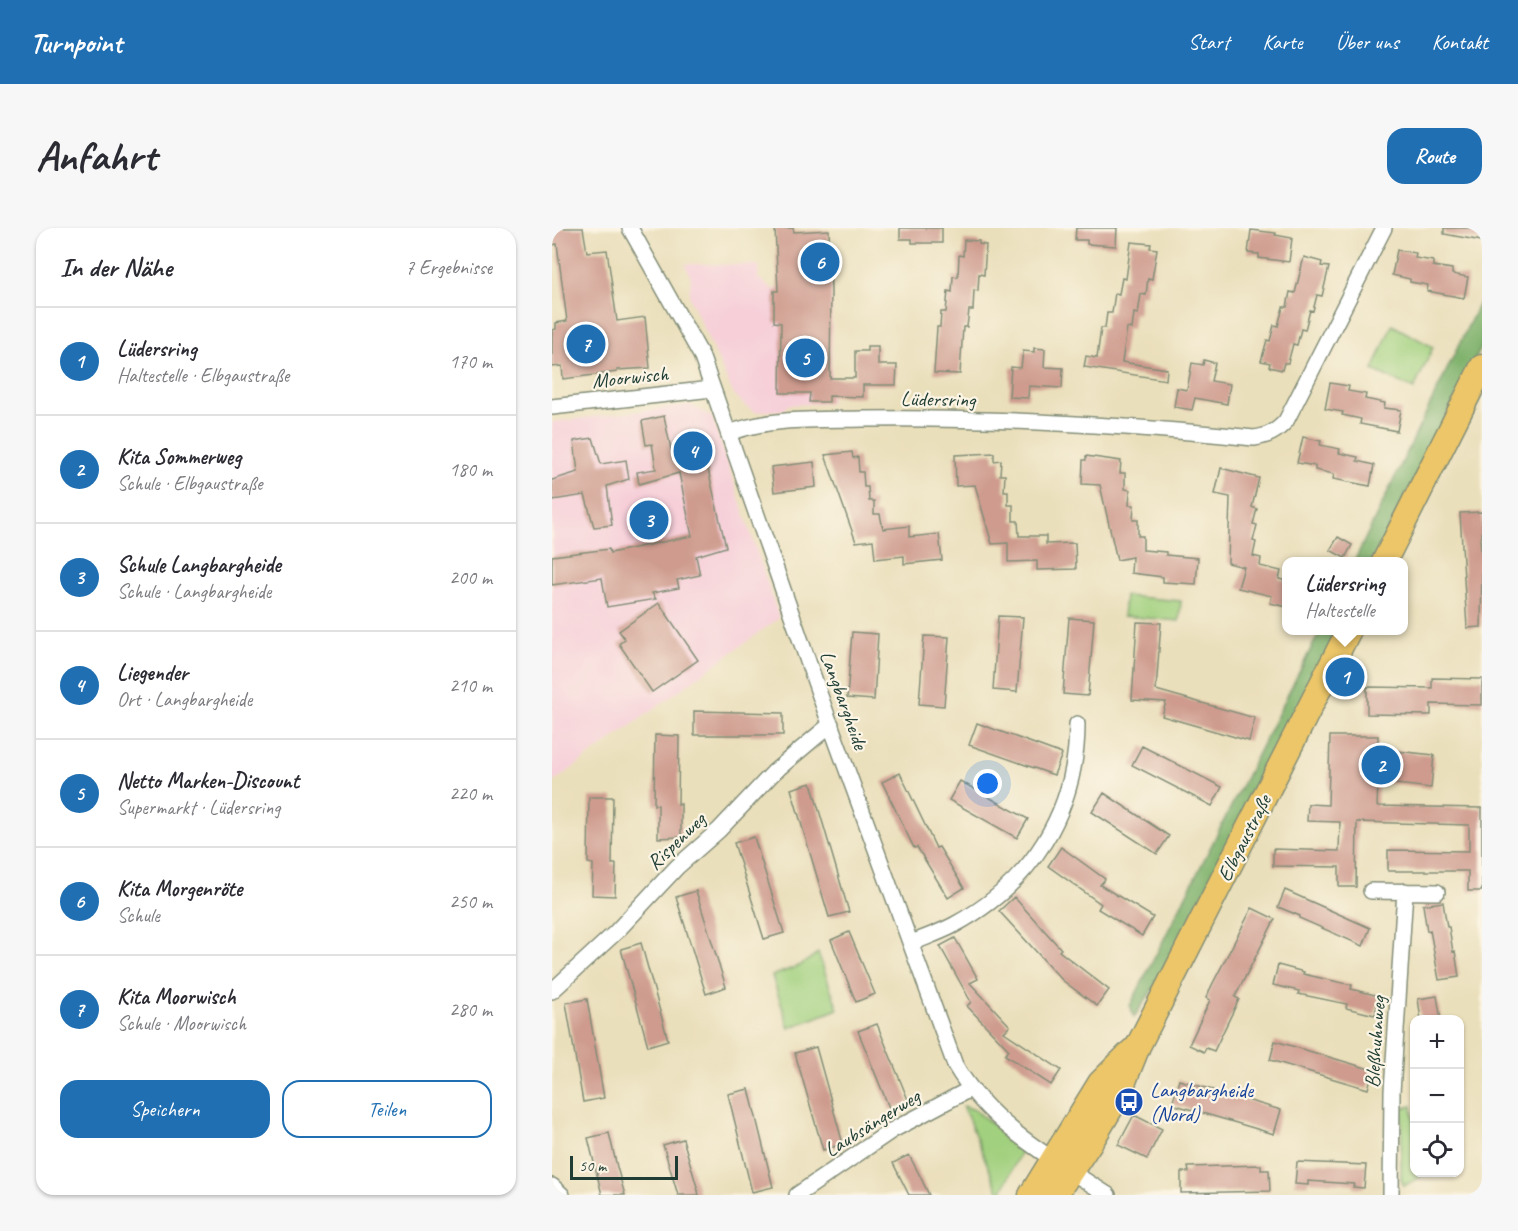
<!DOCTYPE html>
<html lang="de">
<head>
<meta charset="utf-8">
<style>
	body { margin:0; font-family:Caveat,sans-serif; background:#f7f7f7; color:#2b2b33 }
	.controls { position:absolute; right:18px; bottom:18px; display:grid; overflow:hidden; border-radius:12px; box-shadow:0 2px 4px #0004 }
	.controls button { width:54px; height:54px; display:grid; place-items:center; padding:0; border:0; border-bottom:2px solid #e1e1e2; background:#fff; color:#2b2b33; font:30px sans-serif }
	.scale { position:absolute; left:18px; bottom:15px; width:108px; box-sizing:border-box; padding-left:6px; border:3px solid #1f3d34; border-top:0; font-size:16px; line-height:21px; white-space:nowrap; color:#1f3d34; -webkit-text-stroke:4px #fcf5e5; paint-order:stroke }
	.you { position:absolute; left:436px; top:556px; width:21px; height:21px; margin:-15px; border:4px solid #fff; border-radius:50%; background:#1a73e8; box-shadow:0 0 0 9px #1a73e833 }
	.badge { display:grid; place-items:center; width:39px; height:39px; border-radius:50%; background:#1f6fb2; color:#fff; font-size:20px; font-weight:700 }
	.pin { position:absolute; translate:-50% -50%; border:3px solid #fff; box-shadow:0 2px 6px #0006 }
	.popup { position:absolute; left:730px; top:329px; width:126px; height:78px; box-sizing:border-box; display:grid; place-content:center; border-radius:12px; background:#fff; filter:drop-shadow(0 2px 4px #0005); font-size:20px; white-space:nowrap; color:#7c7c81 }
	.popup b { font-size:22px; color:#2b2b33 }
	.popup::after { content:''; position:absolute; left:50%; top:100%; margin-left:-12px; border:12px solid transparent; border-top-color:#fff }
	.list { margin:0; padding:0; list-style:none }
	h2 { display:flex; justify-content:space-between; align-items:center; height:78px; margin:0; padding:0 24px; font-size:26px }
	h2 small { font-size:20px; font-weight:400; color:#7c7c81 }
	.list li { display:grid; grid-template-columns:39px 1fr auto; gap:18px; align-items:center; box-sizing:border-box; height:108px; padding:0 24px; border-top:2px solid #e1e1e2 }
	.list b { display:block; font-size:22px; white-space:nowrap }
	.list p { margin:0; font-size:20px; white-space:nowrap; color:#7c7c81 }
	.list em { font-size:20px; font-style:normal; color:#7c7c81 }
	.actions { display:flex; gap:12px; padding:18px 24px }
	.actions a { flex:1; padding:14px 0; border:2px solid #1f6fb2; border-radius:18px; text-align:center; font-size:21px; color:#1f6fb2 }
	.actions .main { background:#1f6fb2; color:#fff }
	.icon { flex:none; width:33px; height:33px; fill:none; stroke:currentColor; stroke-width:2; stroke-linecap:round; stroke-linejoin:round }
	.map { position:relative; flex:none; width:930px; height:967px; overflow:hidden; border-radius:18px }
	header { display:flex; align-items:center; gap:36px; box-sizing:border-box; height:84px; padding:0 30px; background:#1f6fb2; color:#fff }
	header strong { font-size:28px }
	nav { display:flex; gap:33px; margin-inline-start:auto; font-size:21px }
	.intro { display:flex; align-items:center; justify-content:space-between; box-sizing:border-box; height:144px; padding:0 36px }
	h1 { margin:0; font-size:42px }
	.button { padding:15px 27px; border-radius:18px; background:#1f6fb2; color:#fff; font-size:21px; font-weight:700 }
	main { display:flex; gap:36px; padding:0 36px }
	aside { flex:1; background:#fff; border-radius:18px; box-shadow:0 2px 4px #0004 }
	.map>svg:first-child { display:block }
	.built { fill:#f6cfd9 }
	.green { fill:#a1d07e; stroke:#608659; stroke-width:1.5 }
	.forest { fill:#80b26d; stroke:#507850; stroke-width:1.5 }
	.building { fill:#ce9b8e }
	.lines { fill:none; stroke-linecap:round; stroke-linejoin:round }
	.minor-casing { stroke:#848e78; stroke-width:18 }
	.primary-casing { stroke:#848e78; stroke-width:27 }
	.minor { stroke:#fff; stroke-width:15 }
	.primary { stroke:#ecc669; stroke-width:24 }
	.labels { text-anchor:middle; stroke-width:4.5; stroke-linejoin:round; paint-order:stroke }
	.street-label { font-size:21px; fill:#1f3d34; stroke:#fcf5e5 }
	.transit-label { font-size:21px; fill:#164399; stroke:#fcf5e5; text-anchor:start }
</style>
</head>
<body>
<header>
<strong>Turnpoint</strong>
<nav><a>Start</a><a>Karte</a><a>Über uns</a><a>Kontakt</a></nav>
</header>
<div class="intro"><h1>Anfahrt</h1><a class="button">Route</a></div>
<main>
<aside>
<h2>In der Nähe<small>7 Ergebnisse</small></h2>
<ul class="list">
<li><span class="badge">1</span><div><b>Lüdersring</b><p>Haltestelle · Elbgaustraße</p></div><em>170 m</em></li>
<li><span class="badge">2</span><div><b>Kita Sommerweg</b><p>Schule · Elbgaustraße</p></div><em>180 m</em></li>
<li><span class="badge">3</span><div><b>Schule Langbargheide</b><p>Schule · Langbargheide</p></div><em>200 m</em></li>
<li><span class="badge">4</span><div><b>Liegender</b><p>Ort · Langbargheide</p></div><em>210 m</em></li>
<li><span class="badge">5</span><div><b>Netto Marken-Discount</b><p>Supermarkt · Lüdersring</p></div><em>220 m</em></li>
<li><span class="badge">6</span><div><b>Kita Morgenröte</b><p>Schule</p></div><em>250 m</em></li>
<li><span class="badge">7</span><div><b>Kita Moorwisch</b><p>Schule · Moorwisch</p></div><em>280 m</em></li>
</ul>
<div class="actions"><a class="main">Speichern</a><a>Teilen</a></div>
</aside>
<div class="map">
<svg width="930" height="967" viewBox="0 0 930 967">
	<rect width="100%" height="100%" fill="#fcf5e5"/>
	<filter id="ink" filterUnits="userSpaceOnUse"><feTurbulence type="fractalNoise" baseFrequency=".0167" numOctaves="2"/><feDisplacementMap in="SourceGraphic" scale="12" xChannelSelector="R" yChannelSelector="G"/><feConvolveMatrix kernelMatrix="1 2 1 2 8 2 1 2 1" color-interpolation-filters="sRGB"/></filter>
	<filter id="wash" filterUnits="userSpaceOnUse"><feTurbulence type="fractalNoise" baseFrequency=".008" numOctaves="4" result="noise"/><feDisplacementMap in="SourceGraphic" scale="24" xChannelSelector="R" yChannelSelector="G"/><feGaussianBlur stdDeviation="1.35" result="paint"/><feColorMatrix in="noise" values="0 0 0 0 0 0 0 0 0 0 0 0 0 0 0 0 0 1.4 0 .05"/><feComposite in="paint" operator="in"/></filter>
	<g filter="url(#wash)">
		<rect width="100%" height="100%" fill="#eadfbb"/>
		<!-- built -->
		<path class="built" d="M133,36L207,37L206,50L220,61L280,59L279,175L236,177L232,182L203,184L192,177L181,165L137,68L139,50Z
			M138,177L160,189L227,390L0,555V194Z"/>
		<!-- green -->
		<path class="green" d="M840,97L881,119L862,161L821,142Z
			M573,368L629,373L627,393L571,388Z
			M266,725L286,781L237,800L220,748L249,737Z
			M411,878L423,882L470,921L448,967Z
			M860,878L862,895V944L870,945V948L852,958L849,951L850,880Z"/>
		<!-- forest -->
		<path class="forest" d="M930,69V118L820,333L802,334Z
			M768,403H786L623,728L582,789L578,778Z"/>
		<g id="blocks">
			<!-- building -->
			<path class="building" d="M0,0H31L35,24L55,22L65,93L93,89L98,140L65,142V144L11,151L10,138L0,139V102L4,101V95L15,93L5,16L0,17Z
				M223,0H241L242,4L277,2L279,63L278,150H303V123H315V118H326V137H345L344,157H311V169L277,168V174H257L258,165H228L229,95L222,94V63H226Z
				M348,0H390V15H360V11H348Z
				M524,0H565L564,18L535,16V12H523Z
				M892,0H930V13L892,6Z
				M699,2L724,5L723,7L740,10L737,34L707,30V26L696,25Z
				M412,12L427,13V16L434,17L432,47L427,46L426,63L422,62L421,82H417L415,99H411L408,146L382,145L385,99H388L389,84H394L396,63L400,64L401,48L406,49L407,27L411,28Z
				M579,14L599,16L598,20L605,21L600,51L596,50L594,67L589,66L586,86L582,85L580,101L575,100L570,134L615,141L614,152L532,139L534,128L545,130L549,100H553L555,85H560L563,65L567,66L570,50L574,51Z
				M845,22L864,25L863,30L881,33V38L900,41V46L916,49L912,70L875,63L876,57L858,54V51L840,47Z
				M752,29L770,34L769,38L777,39L770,68L765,67L761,83L758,82L753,102L749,101L745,117L741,116L736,135H732L730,142L717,139L718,135L709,133L715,112L718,113L722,97L726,98L731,79H735L738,64L743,65Z
				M482,120L493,121L492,139L511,140L510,160L477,158L476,170L457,169L459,139L469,140L471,123L482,124Z
				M652,132L663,135L659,153L678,156L675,176L643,170L640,182L622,179L625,160L635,162L640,135L651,137Z
				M778,155L797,158L796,163L814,166L813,171L833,175L832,180L849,182L845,203L808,196L809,191L790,187L791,184L773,181Z
				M112,188L121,231L152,224L174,319L144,328L148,347L125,352L127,360L100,365L104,371L55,379L50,350L0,357V328L57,321L58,325L140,308L127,245L87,256L85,244L104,241L100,216L94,217L90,193Z
				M751,209L769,213L768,217L788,221L787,225L806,229L805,233L822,237L818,258L781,251L782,246L763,242V238L745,235Z
				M41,210L49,236L74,232L77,251L55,258L60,297L42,299L33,267L1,272L0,264V252L26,244L22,213Z
				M300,224L301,230L306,229L307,244H311L312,259H316L317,273H322V286H328L331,301L357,298V309L387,306L390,332L352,336V328L323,331L321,312L304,314L273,227Z
				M442,225V233L449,232L448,247H453L452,263H456V277H461V293H466L467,308H494V316L523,315L524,341L485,342V333L456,334V315L440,316L423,257L404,258L403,227Z
				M534,228L569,233L568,245H573V261L578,262L577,277H582L581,292H586V308H591V322L614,324V327L646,330L644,356L611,354V349L579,345L580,329L565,332L548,257L530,256L531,232H534Z
				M262,234L264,259L222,264L219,239Z
				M669,240L707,250L700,279L705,281L701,296L705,297L701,313L704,314L701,328L709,330L708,338L729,343L727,351L735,353V379L718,375L720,368L686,360L692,339L676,335L678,269L663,266Z
				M930,284V309L928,310L930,338L929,399L915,400L908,285Z
				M786,309L800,317L793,330L778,322Z
				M107,375L146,432L100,464L67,416L73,411L67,403Z
				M446,388L471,389L465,464L441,462Z
				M517,390L542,392L536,468L511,466Z
				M585,394L609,395L604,462L703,490L697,513L610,488L614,474L580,472Z
				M300,404L326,406L322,472L295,470Z
				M372,408L397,409L392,478L367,476Z
				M880,450L930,451V477L879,476V487L815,486V459L880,460Z
				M142,483L231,485V507H142Z
				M425,495L510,526L502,547L417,517Z
				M103,507L127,508L126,577L129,576V609L106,610V577H102Z
				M778,508H826V521L882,527L879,560L826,554L825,578L930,580V663H916V643H836V622L917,623V597L805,594L804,659H787V639L721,638V621L787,623L788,594L755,593L756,576L776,577Z
				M590,518L670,559L660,578L580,537Z
				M348,545L384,620L387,619L412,660L396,670L365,619L362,620L330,554Z
				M408,553L476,591L465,610L397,572Z
				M259,555L297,684L277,689L239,561Z
				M552,565L617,608L605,626L540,584Z
				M37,569H61L60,636H64L63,668L40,667L41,636L36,635Z
				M202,609L232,705L212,711L182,615Z
				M509,619L553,651L548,657L601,689L590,708L546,681L549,676L496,638Z
				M733,662L818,700L811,718L747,690L748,688L726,679Z
				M144,663L174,759L154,766L124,669Z
				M462,669L509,721L507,723L557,762L545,778L510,752L447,683Z
				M891,674L895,699H897L901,724L903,723L907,749L887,752L878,702L875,703L871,677Z
				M700,680L723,691L683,769L687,771L662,823L654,820L652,824L637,817L658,772L654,770L660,757Z
				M297,704L323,766L304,774L279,712Z
				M403,710L426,751L418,755L458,798L452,804L509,842L499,857L453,827L457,822L415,778L419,774L388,718Z
				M89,715L116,812L96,818L69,721Z
				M726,737L752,744L751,746L800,757L799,761L827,768L823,787L794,780L795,776L746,766L747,763L721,757Z
				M885,768L889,792H869L866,771Z
				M35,771L52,870L31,874L14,775Z
				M325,796L357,874L338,882L306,803Z
				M723,813L821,842L816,861L718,832Z
				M264,819L291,916L271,922L243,825Z
				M627,852L729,882L722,906L620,876Z
				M197,861L221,959L200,964L176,866Z
				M582,887L610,901L595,931L566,917Z
				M57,905L65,939L73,967H50L36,910Z
				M131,911L145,959L147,967H126L111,917Z
				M357,927L367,946L377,967H357L341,935Z
				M745,934L814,937L812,960L801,959L802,956L756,953V957L743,956Z
				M709,937V942H717L718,963L629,965V944H637L636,939Z"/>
		</g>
	</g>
	<g filter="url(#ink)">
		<use href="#blocks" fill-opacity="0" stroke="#848e78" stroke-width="1.5"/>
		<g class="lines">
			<!-- minor casing -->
			<g class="minor-casing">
				<path id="minor" d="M78,0L149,127L273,482L403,837C437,896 500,931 556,967
					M0,179L160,161
					M177,205C220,189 266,192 311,191C441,189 572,197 702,210C716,208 724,204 734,193L832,0
					M819,663L885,664
					M360,715C374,709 389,704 402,697C479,656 525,584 525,496
					M0,763L64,704L125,639L167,602L222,544L279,496
					M0,958L10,967
					M245,967L339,903L418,861
					M839,967L840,864L853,663"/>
			</g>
			<!-- primary casing -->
			<g class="primary-casing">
				<path id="primary" d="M832,334L930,139
					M479,967L548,855L580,823
					M503,967L543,907L566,868L586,818L797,402"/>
			</g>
			<!-- minor -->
			<use href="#minor" class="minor"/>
			<!-- primary -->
			<use href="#primary" class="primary"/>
		</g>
	</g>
	<!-- icons -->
	<defs>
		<g id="bus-disc" transform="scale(1.5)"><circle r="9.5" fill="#1a4fb4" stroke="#fcf5e5"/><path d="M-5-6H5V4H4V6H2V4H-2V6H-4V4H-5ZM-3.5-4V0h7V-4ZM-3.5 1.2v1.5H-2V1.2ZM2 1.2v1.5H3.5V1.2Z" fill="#fff"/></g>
	</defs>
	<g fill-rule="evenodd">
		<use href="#bus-disc" x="577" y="874"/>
	</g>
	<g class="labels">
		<!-- street labels -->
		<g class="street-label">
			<text transform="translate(78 149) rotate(-6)" y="7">Moorwisch</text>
			<text transform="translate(386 171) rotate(1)" y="7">Lüdersring</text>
			<text transform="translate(292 472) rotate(70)" y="7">Langbargheide</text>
			<text transform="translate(692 610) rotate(-63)" y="7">Elbgaustraße</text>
			<text transform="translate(124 613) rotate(-44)" y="7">Rispenweg</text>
			<text transform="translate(823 814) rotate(-86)" y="7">Bleßhuhnweg</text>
			<text transform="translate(320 895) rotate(-32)" y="7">Laubsängerweg</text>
		</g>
		<!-- transit labels -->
		<g class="transit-label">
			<text x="598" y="869">Langbargheide<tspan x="598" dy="24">(Nord)</tspan></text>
		</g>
	</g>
</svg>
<div class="controls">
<button>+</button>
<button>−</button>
<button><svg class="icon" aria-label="locate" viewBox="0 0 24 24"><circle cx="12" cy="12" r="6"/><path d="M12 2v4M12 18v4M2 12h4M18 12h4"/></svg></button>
</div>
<div class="scale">50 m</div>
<div class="you"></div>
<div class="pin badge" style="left:793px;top:449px">1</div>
<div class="popup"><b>Lüdersring</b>Haltestelle</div>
<div class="pin badge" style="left:829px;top:537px">2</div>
<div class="pin badge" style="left:97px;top:292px">3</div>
<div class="pin badge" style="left:141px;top:223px">4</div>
<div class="pin badge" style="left:253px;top:130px">5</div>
<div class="pin badge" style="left:268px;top:34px">6</div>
<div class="pin badge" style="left:34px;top:116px">7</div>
</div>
</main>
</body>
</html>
